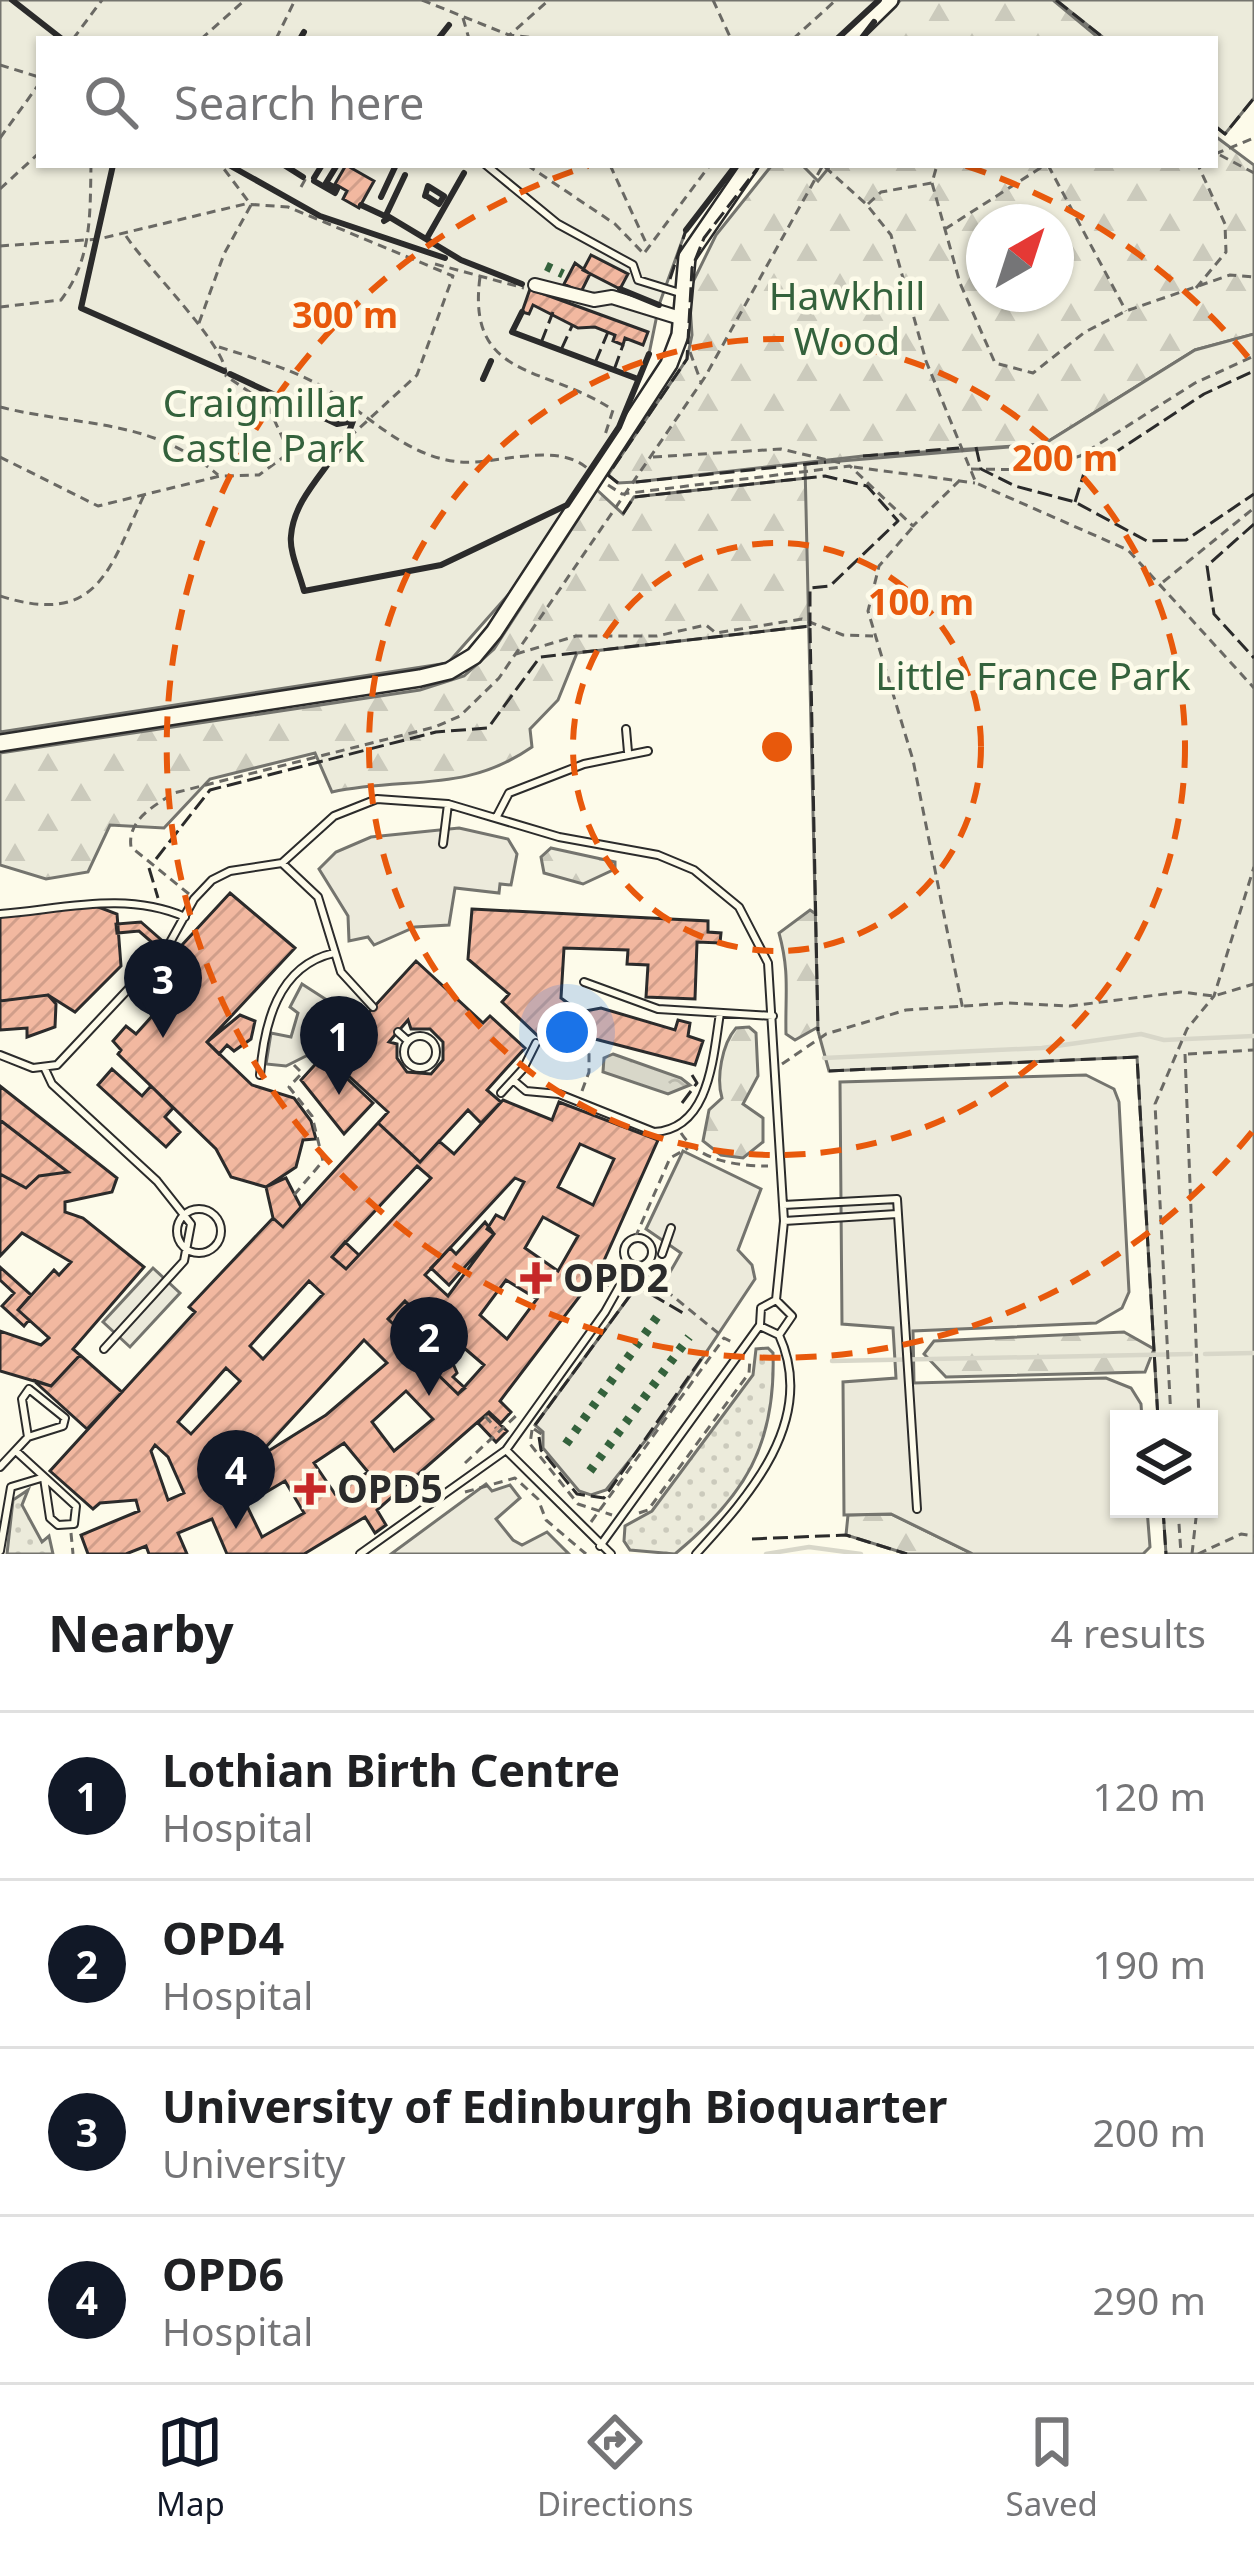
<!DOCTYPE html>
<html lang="en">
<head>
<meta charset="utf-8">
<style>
	body { margin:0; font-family:"Noto Sans",sans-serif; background:#f2f2f2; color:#202124 }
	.controls { position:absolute; right:36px; bottom:36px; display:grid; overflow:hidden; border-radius:0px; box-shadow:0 3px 9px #0004 }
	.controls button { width:108px; height:108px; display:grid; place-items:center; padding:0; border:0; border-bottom:3px solid #e0e0e0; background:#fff; color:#202124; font:60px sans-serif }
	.compass { position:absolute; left:966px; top:204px; width:108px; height:108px; border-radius:50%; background:#fff; box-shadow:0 3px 9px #0004; rotate:39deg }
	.you { position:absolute; left:567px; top:1032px; width:42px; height:42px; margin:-30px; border:9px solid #fff; border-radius:50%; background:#1a73e8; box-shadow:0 0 0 18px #1a73e833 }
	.badge { display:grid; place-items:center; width:78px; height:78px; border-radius:50%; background:#111827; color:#fff; font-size:39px; font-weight:700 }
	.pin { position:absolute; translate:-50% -99px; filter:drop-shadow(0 3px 6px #0008) }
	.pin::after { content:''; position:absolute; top:63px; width:42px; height:36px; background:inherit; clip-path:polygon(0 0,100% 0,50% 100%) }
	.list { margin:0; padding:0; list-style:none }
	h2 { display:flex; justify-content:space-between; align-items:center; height:156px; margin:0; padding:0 48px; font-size:51px }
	h2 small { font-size:39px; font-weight:400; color:#757577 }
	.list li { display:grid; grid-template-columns:78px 1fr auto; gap:36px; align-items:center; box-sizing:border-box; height:168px; padding:0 48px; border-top:3px solid #e0e0e0 }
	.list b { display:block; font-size:45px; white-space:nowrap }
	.list p { margin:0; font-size:39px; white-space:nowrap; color:#757577 }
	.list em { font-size:39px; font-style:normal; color:#757577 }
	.icon { flex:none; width:66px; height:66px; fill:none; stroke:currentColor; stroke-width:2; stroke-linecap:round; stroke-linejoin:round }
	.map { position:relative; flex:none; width:1254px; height:1554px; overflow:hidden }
	.search { position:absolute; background:#fff; box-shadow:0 3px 9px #0004; left:36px; right:36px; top:36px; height:132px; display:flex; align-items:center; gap:30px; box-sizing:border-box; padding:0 42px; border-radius:0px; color:#757577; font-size:45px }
	.sheet { height:828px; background:#fff }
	nav { display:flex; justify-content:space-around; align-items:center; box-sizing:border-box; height:168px; border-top:3px solid #e0e0e0; background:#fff; font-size:33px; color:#757577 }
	nav a { display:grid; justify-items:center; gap:6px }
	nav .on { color:#111827 }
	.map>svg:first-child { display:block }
	.grass { fill:url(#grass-dots); stroke:#74746e; stroke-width:3 }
	.forest { fill:url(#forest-firs); stroke:#74746e; stroke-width:3; fill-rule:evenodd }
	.green { fill:#ecebdb; stroke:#74746e; stroke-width:3 }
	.parking { fill:#eceadb; stroke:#74746e; stroke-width:3 }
	.water { fill:url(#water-ripples); stroke:#74746e; stroke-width:3 }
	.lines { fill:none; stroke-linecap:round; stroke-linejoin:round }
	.stream { stroke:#d8d7c9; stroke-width:4.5 }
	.building { fill:url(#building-hatch); stroke:#2b2b2b; stroke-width:3; fill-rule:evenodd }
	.service-casing { stroke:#2b2b2b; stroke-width:10 }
	.minor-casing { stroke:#2b2b2b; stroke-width:16 }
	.tertiary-casing { stroke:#2b2b2b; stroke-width:20 }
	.path { stroke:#6a6964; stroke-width:3; stroke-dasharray:9 6; stroke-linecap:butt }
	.service { stroke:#fdfbea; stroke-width:6 }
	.minor { stroke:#fdfbea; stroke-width:12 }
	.tertiary { stroke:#fdfbea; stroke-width:15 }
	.hedge { stroke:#34623c; stroke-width:9; stroke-dasharray:6 9; stroke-linecap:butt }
	.fence { stroke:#2b2b2b; stroke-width:3; stroke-dasharray:15 6; stroke-linecap:butt }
	.wall { stroke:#2b2b2b; stroke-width:6 }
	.ring { fill:none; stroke:#e8590c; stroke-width:6; stroke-dasharray:21 15 }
	.poi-dot { fill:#c62828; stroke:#fdfbea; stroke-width:4.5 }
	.labels { text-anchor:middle; stroke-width:9; stroke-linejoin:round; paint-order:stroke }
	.park-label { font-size:39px; fill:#34623c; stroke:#fdfbea }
	.poi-label { font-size:39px; font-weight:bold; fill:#2b2b2b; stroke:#fdfbea; text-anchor:start }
	.centre { fill:#e8590c; stroke:#fdfbea; stroke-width:6 }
	.ring-label { font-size:36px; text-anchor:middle; font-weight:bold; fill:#e8590c; stroke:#fdfbea; stroke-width:9; stroke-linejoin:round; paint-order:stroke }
</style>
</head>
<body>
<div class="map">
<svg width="1254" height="1554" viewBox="0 0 1254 1554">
	<defs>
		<pattern id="grass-dots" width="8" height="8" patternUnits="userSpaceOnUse" patternTransform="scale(3)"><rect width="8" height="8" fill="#ecebdb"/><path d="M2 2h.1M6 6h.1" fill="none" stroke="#cbcabc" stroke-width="1.8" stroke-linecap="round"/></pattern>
		<pattern id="forest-firs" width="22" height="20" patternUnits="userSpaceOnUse" patternTransform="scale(3)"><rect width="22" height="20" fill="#ecebdb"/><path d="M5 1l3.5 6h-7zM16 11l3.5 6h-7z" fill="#cbcabc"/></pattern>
		<pattern id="water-ripples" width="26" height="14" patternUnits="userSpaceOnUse" patternTransform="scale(3)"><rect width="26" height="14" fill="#d8d7c9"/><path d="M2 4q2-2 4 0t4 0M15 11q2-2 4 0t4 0" fill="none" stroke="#bab9ad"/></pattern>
		<pattern id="building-hatch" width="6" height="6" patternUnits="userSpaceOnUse" patternTransform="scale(3)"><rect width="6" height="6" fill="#f2b8a0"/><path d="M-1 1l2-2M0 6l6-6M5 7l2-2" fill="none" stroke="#d09e8a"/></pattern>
	</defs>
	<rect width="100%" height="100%" fill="#fdfbea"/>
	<!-- grass -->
	<path class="grass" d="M768,1348L773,1353C776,1445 745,1496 675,1554L630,1550L624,1541L625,1526L652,1511L753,1375L756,1349Z
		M28,1490L22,1505L42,1542L49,1536L53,1554H7L13,1500Z"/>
	<!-- forest -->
	<path class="forest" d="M901,0H1053L1100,39H857Z
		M1215,136L1254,165V334L1195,350L1044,444L863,456L636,482L618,483L608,475L687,359L692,335L689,290L716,235L772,165H802L818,181L831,165H1215ZM984,222H1056V294H984Z
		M825,476L810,626L577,653L558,700L530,729L532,747C464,794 408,776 332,792L315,753L210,779L164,828L110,825L88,872L46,879L0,865V753L420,690L464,676L494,649L597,490L623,514L634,497Z
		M551,848L615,862V869L583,884L544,873L541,857Z
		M810,910L825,920L827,1022L795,1040L786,1034C785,994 790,973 779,933Z
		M749,1027L756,1033L758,1076L743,1104L763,1118V1142L743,1158L721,1155L703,1141L709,1110L722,1098C716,1078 722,1044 736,1028Z
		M1124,1332L1154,1349L1145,1372L946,1377L924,1354L934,1341Z
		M891,1514L973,1554H907L846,1535L848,1515Z"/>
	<!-- green -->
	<path class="green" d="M0,0H879L837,39H39V165H736L686,230L659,305L649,354L619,427L515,587L448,663L0,732Z
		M1056,0H1254V98L1225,134L1215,126V39H1105Z
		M1254,334V1554H1166L1163,1509H1209V1419H1158L1137,1057L829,1071L818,1031L805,464L1044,444L1195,350Z"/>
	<!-- parking -->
	<path class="parking" d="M459,828L508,839L517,854L511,885L500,884L499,893L455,888L449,925L415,927L374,945L368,937L349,941L348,916L319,869L336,852L371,837Z
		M302,984L330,1002L308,1055L286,1066L266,1064L271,1033L291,1037L298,1013L290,1007Z
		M1086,1075L1114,1089L1119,1102L1129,1292L1122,1308L1096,1323L913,1331L914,1383L1106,1378L1131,1388L1141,1404L1142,1419H1119V1509H1147L1150,1547L1143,1554H973L891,1514L844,1515L843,1382L896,1378L893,1328L842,1324L840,1082Z
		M683,1151L761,1189L738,1250L752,1265L755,1279L657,1426L606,1490L591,1495L579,1491L543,1448V1432L535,1425L637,1286L658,1293L681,1253L646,1229Z
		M153,1268L180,1293L130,1347L103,1322Z
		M486,1484L492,1491L510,1485L520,1498L496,1519L513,1540L522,1545L547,1532L569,1554H391Z"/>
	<!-- water -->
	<path class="water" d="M613,1054L681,1078L690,1085L668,1094L603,1072L604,1058Z"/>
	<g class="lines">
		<!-- stream -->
		<path class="stream" d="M824,1058L1042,1048L1141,1034L1164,1040L1254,1036
			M1205,1354L1254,1353
			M832,1361L1191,1354
			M766,1554L809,1547L861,1554"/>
	</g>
	<!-- building -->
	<path class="building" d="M346,165L374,181L359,208L343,199L347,191L335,184Z
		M591,255L628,274L620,289L583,270Z
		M575,263L590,274L581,292L564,284Z
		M530,289L648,332L643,345L625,338L623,345L613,341L615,335L595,327L578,328L533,305L529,314L522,312Z
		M230,893L295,948L207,1042L252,1085L294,1098L311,1121L316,1139L303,1140L296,1167L266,1187L231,1177L216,1149L118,1054L121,1050L113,1041L126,1026L136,1034L188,976L170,958Z
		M93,905L117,914L121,966L75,1012L48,995L0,1001V915Z
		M472,909L708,921V932L721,933L720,943L697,942L695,999L646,997L648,965L627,964L628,950L564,948L561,998L580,1012L601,1008L675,1030L678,1020L690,1023L688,1036L703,1041L695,1065L587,1037L572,1052L562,1042L571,1032L548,1025L538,1036L502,1002L509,994L468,959Z
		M141,922L175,952L170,958L139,931L117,933L116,924Z
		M416,961L483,1023L490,1016L525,1048L487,1090L501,1102L481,1123L468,1110L420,1162L378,1123L388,1112L328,1057ZM408,1020L411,1029H430L443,1042V1060L431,1074L407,1072L397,1058V1044L389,1042Z
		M48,995L56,1004L55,1027L27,1037V1028L0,1030V1001Z
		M240,1015L255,1021L251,1039L234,1051L227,1045L219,1054L207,1042Z
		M323,1056L373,1103L344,1134L301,1080Z
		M112,1069L142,1096L151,1086L173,1108L165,1117L180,1132L166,1147L98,1085Z
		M0,1086L117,1178L112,1192L65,1202V1212L83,1218L144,1267L73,1349L80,1355L51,1386L0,1371V1331L41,1345L49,1338L18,1310L54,1270L59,1275L71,1262L22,1233L0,1256V1174L26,1188L39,1176L68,1172L0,1120Z
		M503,1100L552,1120L559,1102L658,1140L602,1265L616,1273L608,1285L595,1276L500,1401L511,1412L501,1423L489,1412L377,1510L386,1525L375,1533L365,1517L304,1554H227L212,1519L178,1533L187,1554H149L146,1546L126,1554H88L81,1535L139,1511L136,1500L100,1503L93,1509L50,1471L195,1312L189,1307L273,1218L283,1227L378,1123L420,1162L439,1141L454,1154ZM580,1144L614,1159L593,1205L558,1187ZM417,1166L431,1178L346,1269L332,1257ZM515,1178L524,1182L504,1219L496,1215L487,1229L494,1234L448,1296L425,1275ZM543,1217L578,1236L558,1271L525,1248ZM506,1280L537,1299L507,1339L480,1315ZM309,1281L323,1294L263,1359L250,1346ZM405,1301L428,1323L411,1341L388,1319ZM364,1340L387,1363L326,1415L254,1460ZM456,1341L484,1365L458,1394L430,1367ZM226,1368L240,1381L191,1434L178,1422ZM406,1391L433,1419L394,1451L372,1422ZM344,1443L368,1472L335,1494L314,1463ZM155,1445L168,1457L184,1493L168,1500L151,1451ZM285,1481L304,1513L262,1537L246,1504Z
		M0,1120L68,1172L39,1176L26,1188L0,1174Z
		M286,1178L301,1207L283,1227L273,1218L266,1187Z
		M485,1222L494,1234L449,1285L431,1268L450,1248L456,1254Z
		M345,1242L359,1255L346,1269L332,1257Z
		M0,1267L31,1295L18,1310L29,1320L24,1326L2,1306L14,1293L0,1280Z
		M405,1301L428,1323L411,1341L388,1319Z
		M447,1350L457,1373L453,1377L465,1388L458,1394L430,1367Z
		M80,1355L122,1392L87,1429L33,1380L51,1386Z
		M488,1413L507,1431L496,1442L478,1423Z"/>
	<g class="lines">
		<!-- service casing -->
		<g class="service-casing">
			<path id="service" d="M486,165L558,224L633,265L638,280L680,293
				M626,729L628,752
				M496,818L509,793L584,764L648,751
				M443,844L448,804
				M282,863L318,897L341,972L373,1007
				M0,914C63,909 126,891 185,917
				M168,946L194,899L212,880L230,871L282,863L334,816L377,799L448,804L559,837L658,855L694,870L739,907L768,963L784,1221L776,1300
				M584,982L658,1009L773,1016
				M398,1032L408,1041
				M404 1052a16 16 0 1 1 32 0a16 16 0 1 1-32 0Z
				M0,1055L33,1068L57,1065L163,952
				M45,1069L52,1084L157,1181L191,1224L184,1261L104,1349
				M260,1075C264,1025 277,966 334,953
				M513,1080L526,1091L559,1094L654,1132C710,1129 713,1057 720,1013
				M501,1093L523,1069L536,1043
				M783,1205L897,1199L917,1509
				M177 1231a22 22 0 1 1 44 0a22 22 0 1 1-44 0Z
				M784,1221L897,1214
				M624 1252a14 14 0 1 1 28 0a14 14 0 1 1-28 0Z
				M662,1254L671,1228
				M776,1300L792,1316L779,1335
				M29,1389L65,1418L63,1426L28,1437L22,1399Z
				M507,1451L611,1554
				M17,1452L76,1506L74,1524L58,1525L50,1518L44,1478
				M0,1467L28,1437
				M600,1546L760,1325L761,1308L776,1300
				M0,1551L11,1487L41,1478
				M360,1554L506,1450L605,1312L632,1264
				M696,1554C749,1496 818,1420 779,1335L760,1326"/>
		</g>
		<!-- minor casing -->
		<g class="minor-casing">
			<path id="minor" d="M535,285L594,300L612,297L680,318"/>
		</g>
		<!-- tertiary casing -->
		<g class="tertiary-casing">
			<path id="tertiary" d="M850,39L890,0
				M0,743L420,678L449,671L474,656L494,632L669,364L680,335L687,257L750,165"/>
		</g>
		<!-- path -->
		<path class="path" d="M422,0L509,35L543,39
			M713,0L731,39
			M463,18L469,39
			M73,39L102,0
			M201,39L245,0
			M276,39L295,0
			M505,39L549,0
			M793,39L836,0
			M0,65L39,77
			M0,138L39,84
			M1215,154L1254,138
			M1220,155L1254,173
			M527,165L615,224L644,254
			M610,165L647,245
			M1048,165L1126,311
			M825,167L867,205L891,235L926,361L976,483L1128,550L1254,688
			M932,183L960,283L995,363L1033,373L1085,332L1126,311L1230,275L1254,277
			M301,187L306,178
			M0,189L39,153
			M868,204L881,192L932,183L937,165
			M945,229L1045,165
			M126,236C147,268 229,348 226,376L267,404L289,452
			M0,246L99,239L245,204L288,207L453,276L417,375L341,445L289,453L259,475L220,476L98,506L0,457
			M645,252L710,165
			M435,264L524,288
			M480,277C466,381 547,365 613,410L605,435
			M1196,288L1226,252L1225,224L1198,165
			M0,307L61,300C92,259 90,215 91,165
			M199,323L224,254L251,205L221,165
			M219,347C254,358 291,369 323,387C367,413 405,457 460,462C496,465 556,441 587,468
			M690,352L701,382
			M0,407C80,427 152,418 218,475
			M653,457L781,449L845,464
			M854,467L975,483
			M971,469L1037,470L1080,456L1195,383L1254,356
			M608,485L622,494L850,466L913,526L961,479
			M912,528L879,566L868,611L913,760L963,1010
			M1163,582L1254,508
			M0,596C98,627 109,570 144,495
			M516,654L576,636H657L706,625L716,633L802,619L843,635L873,636
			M189,894L131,847C127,820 154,806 174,793L435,727L460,716L499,678L705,377L823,165
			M1185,1054L1199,1419
			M1188,1054L1254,1050
			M782,1064L826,1034L906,1010L1008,1003L1070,1006L1181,992L1214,996L1254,984
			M582,1091L589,1072V1040
			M681,1133C699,1161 737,1166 768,1166
			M294,1195L323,1161L312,1116L289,1087L302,1073L294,1065
			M635,1238L670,1158L688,1148
			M642,1271L723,1337
			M485,1416L496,1428
			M1171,1419L1155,1104L1187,1029L1214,996L1254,867
			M534,1429L546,1437
			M532,1430L530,1444L578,1504L612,1515
			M465,1463L517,1415
			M465,1492L515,1478L538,1499L546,1520L586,1554
			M1178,1509L1181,1554
			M639,1513L648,1510L749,1373L750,1359
			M591,1522L724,1338L732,1342
			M71,1533L73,1554
			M1192,1554L1197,1509
			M1198,1554L1241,1534L1254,1536"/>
		<!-- service -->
		<use href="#service" class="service"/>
		<!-- minor -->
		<use href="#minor" class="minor"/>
		<!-- tertiary -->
		<use href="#tertiary" class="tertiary"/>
		<!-- hedge -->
		<path class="hedge" d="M546,266L563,274
			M566,1444L657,1317
			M590,1471L689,1337"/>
		<!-- fence -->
		<path class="fence" d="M1056,0L1105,39
			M1215,126L1225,134L1254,98
			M670,279L686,230
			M541,343L553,312
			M561,350L572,326
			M595,363L608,332
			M614,370L623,345
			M976,447L981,469L1015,486L1075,502L1147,541L1186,540L1254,494
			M863,456L959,448
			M636,482L826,462
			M618,483L608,475L687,359L692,268L704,238L760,165
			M1075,502L1084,473L1204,394L1254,371
			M623,514L634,497L825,476L867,486L898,521L830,586L810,588V626
			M1254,524L1207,566L1214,614L1254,658
			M156,859L210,790L436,732L488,728L540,657L810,626L818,1031
			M149,868L158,898
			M829,1071L1137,1057L1158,1419
			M682,1103L697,1083L692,1075
			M535,1425L637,1286L683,1313
			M539,1437L541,1450L577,1494L604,1498L706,1352
			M1163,1509L1166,1554
			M752,1539L846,1535L907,1554"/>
		<!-- wall -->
		<path class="wall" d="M12,0L62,39
			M300,39L304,32
			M438,39L449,25
			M837,39L879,0
			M861,39L874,22
			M113,165L81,308L224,371
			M229,165L320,216L445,258
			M284,165L303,177
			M405,175L386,215L461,260L522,284
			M314,178L322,165
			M314,181L335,193L337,189L326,183L337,165
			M425,196L428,186L444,196L439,204L428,197
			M381,197L395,167
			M361,205L389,218L384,221
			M686,230L736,165
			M427,238L464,173
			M620,289L659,305
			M522,312L512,332L638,379
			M230,374L337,424L353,421C340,461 294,492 291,536C289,551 300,575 304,591L441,565L567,505L619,427L649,354
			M483,379L491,361"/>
	</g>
	<!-- distance rings -->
	<g class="ring">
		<circle cx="777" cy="747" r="204"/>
		<circle cx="777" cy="747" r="408"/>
		<path d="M1252 1132A611 611 0 1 1 588 166M966 166A611 611 0 0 1 1252 362"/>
	</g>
	<!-- markers -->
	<g class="poi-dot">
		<path d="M530 1260h12v12h12v12h-12v12h-12v-12h-12v-12h12z"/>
		<path d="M304 1471h12v12h12v12h-12v12h-12v-12h-12v-12h12z"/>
	</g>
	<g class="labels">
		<!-- park labels -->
		<g class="park-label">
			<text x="847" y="310">Hawkhill<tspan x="847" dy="45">Wood</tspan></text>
			<text x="263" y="417">Craigmillar<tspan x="263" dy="45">Castle Park</tspan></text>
			<text x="1033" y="690">Little France Park</text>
		</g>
		<!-- poi labels -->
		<g class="poi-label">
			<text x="563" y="1292">OPD2</text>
			<text x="337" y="1503">OPD5</text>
		</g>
	</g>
	<circle cx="777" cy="747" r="18" class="centre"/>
	<g class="ring-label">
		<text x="345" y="328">300 m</text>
		<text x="1065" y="471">200 m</text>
		<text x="921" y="615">100 m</text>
	</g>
</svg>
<div class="controls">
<button><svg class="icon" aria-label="layers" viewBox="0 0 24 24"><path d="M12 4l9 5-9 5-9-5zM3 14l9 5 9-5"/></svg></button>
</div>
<svg class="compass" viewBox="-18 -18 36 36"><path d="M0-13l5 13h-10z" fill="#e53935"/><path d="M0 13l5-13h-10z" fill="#757577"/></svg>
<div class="you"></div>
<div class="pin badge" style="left:339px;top:1095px">1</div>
<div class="pin badge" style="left:429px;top:1396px">2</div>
<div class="pin badge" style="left:163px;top:1038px">3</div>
<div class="pin badge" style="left:236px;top:1529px">4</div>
<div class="search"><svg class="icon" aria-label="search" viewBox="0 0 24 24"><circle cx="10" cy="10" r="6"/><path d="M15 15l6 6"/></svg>Search here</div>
</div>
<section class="sheet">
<h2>Nearby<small>4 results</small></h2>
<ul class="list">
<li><span class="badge">1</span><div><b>Lothian Birth Centre</b><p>Hospital</p></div><em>120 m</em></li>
<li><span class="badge">2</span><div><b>OPD4</b><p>Hospital</p></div><em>190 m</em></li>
<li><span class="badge">3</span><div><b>University of Edinburgh Bioquarter</b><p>University</p></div><em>200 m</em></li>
<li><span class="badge">4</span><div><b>OPD6</b><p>Hospital</p></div><em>290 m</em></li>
</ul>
</section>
<nav>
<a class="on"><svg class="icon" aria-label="map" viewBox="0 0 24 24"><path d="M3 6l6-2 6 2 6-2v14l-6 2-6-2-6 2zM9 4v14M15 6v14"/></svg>Map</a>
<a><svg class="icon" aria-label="directions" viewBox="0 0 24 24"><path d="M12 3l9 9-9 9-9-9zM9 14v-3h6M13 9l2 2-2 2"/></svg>Directions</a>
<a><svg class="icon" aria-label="saved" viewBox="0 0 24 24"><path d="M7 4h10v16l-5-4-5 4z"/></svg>Saved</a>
</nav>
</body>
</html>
